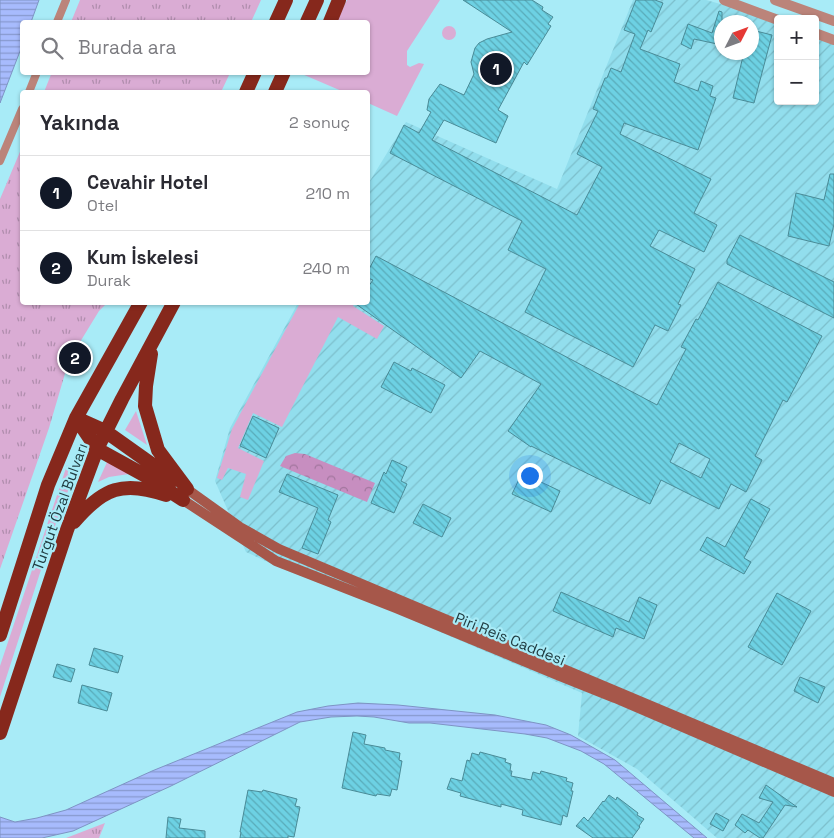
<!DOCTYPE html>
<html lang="tr">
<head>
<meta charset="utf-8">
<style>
	body { margin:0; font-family:"Space Grotesk",sans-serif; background:#f7f7f7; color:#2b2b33 }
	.controls { position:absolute; right:15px; top:15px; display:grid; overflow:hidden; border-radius:5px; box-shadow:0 1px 4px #0004 }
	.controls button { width:45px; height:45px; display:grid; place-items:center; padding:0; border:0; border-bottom:1px solid #e1e1e2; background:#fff; color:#2b2b33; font:25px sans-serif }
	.compass { position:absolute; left:714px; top:15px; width:45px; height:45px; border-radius:50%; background:#fff; box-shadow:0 1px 4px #0004; rotate:48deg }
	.you { position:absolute; left:529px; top:475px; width:18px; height:18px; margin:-12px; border:4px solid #fff; border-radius:50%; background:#1a73e8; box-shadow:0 0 0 8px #1a73e833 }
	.badge { display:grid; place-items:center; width:32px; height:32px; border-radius:50%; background:#111827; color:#fff; font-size:16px; font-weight:700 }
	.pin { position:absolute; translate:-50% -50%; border:2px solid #fff; box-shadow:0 1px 5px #0006 }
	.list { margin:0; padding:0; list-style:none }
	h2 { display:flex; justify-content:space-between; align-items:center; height:65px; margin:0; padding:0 20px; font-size:21px }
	h2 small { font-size:16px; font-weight:400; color:#7c7c81 }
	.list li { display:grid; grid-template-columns:32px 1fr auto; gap:15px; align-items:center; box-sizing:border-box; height:75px; padding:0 20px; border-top:1px solid #e1e1e2 }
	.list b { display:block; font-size:19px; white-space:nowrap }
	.list p { margin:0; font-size:16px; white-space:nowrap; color:#7c7c81 }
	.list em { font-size:16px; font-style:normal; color:#7c7c81 }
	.icon { flex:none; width:28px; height:28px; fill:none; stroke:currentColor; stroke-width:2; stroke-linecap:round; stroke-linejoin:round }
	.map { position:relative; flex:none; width:834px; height:838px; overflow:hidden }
	.search { position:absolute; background:#fff; box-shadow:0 1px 4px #0004; left:20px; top:20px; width:350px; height:55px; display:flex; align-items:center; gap:12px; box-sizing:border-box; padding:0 18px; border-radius:5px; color:#7c7c81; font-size:19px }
	.panel { position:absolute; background:#fff; box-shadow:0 1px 4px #0004; left:20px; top:90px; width:350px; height:215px; border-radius:5px }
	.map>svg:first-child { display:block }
	.industrial { fill:url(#industrial-furrows); fill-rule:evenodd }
	.grass { fill:#daacd4 }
	.forest { fill:url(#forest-crowns) }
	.park { fill:url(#park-tufts) }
	.water { fill:url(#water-rules); stroke:#7e94c4 }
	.building { fill:url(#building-back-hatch); stroke:#4a8b97; fill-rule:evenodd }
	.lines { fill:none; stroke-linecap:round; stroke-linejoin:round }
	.pedestrian { stroke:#bb847a; stroke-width:8 }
	.tertiary { stroke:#bb847a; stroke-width:10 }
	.secondary { stroke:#a6574a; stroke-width:10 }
	.trunk { stroke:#86281c; stroke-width:14 }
	.labels { text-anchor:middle; stroke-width:4.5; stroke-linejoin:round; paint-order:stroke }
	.street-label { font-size:15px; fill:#1f3a3f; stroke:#a8ebf7 }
</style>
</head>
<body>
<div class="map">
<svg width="834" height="838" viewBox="0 0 834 838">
	<defs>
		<pattern id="industrial-furrows" width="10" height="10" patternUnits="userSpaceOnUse" patternTransform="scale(1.25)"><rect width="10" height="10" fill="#92deed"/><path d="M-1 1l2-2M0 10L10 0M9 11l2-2" fill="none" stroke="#7dbfcc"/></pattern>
		<pattern id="forest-crowns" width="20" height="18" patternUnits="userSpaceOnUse" patternTransform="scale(1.25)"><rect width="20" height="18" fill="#c78ec0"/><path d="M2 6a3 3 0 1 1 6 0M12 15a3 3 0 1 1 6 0" fill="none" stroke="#a1759d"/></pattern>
		<pattern id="park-tufts" width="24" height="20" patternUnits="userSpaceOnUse" patternTransform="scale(1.25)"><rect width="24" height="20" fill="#daacd4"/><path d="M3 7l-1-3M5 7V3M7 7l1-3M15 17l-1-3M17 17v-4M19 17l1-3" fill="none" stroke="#b08dad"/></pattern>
		<pattern id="water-rules" width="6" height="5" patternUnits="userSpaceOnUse" patternTransform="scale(1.25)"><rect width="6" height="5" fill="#a7bbfd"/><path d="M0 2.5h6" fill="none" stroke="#8799ce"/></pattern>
		<pattern id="building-back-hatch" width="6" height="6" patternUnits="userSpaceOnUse" patternTransform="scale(1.25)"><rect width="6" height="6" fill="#6dd1e3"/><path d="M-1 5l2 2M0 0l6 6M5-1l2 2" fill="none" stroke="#59abb9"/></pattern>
	</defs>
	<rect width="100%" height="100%" fill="#a8ebf7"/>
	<!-- industrial -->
	<path class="industrial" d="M633,0H706L778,20V101H815V31L834,36V838H717L637,769L578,736L582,693L394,612L281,568L246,552L215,481L230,428L298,303L368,302V184L406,122L557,189ZM722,22H752V52H722Z"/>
	<!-- grass -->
	<path class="grass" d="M347,0H440L407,51V65L410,67L419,63L424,64L397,116L368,103V92H344L302,74L303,72H368V22H336Z
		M442 33a7 7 0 1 1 14 0a7 7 0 1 1-14 0Z
		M300,303H355L353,306L384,326L377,339L338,317L282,427L253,413L238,448L264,461L248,500L240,497L246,474L228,468L222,480L217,478L232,429Z
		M136,411L147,445L125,430Z
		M108,460L129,474L109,477L98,482Z
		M67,465L76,470L58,517L0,697V666Z"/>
	<!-- forest -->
	<path class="forest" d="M295,453L305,454L375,483L367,502L280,466L286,456Z"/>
	<!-- park -->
	<path class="park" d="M80,0H261L251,22H71Z
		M52,72H230V73L221,92H44Z
		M22,147V302L107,303L99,311L69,360L49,428L0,569V199Z
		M105,823L99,838H66Z"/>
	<!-- water -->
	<path class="water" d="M0,0H39L31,22H22V46L0,103Z
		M358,703L398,705L495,715L546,725L571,735L615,760L707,838H694L604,764L581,751L547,738L525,734L430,723H409L374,717L357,716L331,717L300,722L171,786L73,831L42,838H0V817L15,822L37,818L66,810L152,771L297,712L328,706Z"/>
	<!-- building -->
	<path class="building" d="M463,0H532L543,7L542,10L553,17L548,24L551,26L527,65L524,62L498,110L508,116L496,143L444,120L432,140L577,215L602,167L577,154L598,111L593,109L605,78H607L611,68L621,72L635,34L624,30L636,0H655L663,3L651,32L648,30L640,49L680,64L674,82L698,91L701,81L713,86L710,96L716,98L698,150L624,123L620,134L711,179L694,213L717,225L704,252L659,230L650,246L695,269L678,304L681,305L668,331L655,325L633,367L525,312L546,269L508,250L522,221L390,153L404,125L419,133L431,112L427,110L429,99L440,84L464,95L474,74L471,62L475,48L479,43L487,39L512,32Z
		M719,11L722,12V45L694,39L691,49L681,44L688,24L712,33Z
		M752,30L772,35L754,103L733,98L744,52H752Z
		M830,174H834V224L829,246L788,236L796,193L824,200Z
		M740,235L834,282V318L727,264V260Z
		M376,256L657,405L686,349L681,347L696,319L698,320L718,282L822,336L787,402L783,400L755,456L762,460L746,492L731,484L719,509L661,480L650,504L531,446V447L508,431L541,384L480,351L461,378L353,302H368V287L373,280L368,278V271ZM679,443L710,459L701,478L670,462Z
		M394,362L411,371L412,368L445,385L431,413L381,387Z
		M253,416L279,428L266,458L240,446Z
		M392,460L407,467L401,481L407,484L394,513L371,503L384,472L386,474Z
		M522,473L560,491L551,512L512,494Z
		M287,474L338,495L328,520L331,522L318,554L302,548L318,508L279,492Z
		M751,499L770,509L744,558L751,562L744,574L700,550L707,537L725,547Z
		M423,504L451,518L442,537L413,523Z
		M561,592L629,622L639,597L657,605L644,639L616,628L613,637L553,611Z
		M777,593L811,611L782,665L748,647Z
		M94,648L123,656L118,673L89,665Z
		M57,664L75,669L71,682L53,677Z
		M800,677L825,687L818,703L794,691Z
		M82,685L112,693L107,711L78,703Z
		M353,732L366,735L364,744L385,748V750L400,753L399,760L402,761L397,790L392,789L390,796L377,794L376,796L342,788Z
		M480,752L506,759L505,762L511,764L510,771H512L511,776L531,780L533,772L540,774L541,771L567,778L566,781L573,783L571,791H573L567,817L563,815L561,825L522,815L523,810L501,804V807L460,796L461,793L447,789L451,778L462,781L467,760L470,761L472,753L479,755Z
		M766,785L797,807L785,805L763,838H760L748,830L745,833L735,825L742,814L759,823L773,802L759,798Z
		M248,790L262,792L263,790L297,799L295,806L300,807L294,837L288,836V838H240L241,832H240Z
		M609,795L616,800L617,797L638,813L637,815L644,819L639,826L640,827L632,838H593L576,826L584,817L588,821L603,801L604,802Z
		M716,813L729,820L723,831L710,824Z
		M168,817L181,819L179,828L205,831V838H166Z"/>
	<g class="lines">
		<!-- pedestrian -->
		<path class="pedestrian" d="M57,22L66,0
			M29,92L37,72
			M0,161L22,109"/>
		<!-- tertiary -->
		<path class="tertiary" d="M724,0L778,20
			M775,0L834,21
			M815,33L834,40"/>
		<!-- secondary -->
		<path class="secondary" d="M187,489L240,527L279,549L834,783
			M183,500L276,561L396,608L557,675L615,698L834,792"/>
		<!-- trunk -->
		<path class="trunk" d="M276,22L286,0
			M307,22L317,0
			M330,22L339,0
			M246,92L255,72
			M275,92L284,72
			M151,354L146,386L145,406L158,450L187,489
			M76,418L97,449L146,476L183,500
			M76,418L105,431L174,480
			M74,522C103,488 123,480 166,495
			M0,635L48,485L76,418L141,302
			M0,733L67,530L97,449L122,399L174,302"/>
	</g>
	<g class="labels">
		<!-- street labels -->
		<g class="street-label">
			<text transform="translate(60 507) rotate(-70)" y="5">Turgut Özal Bulvarı</text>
			<text transform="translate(510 639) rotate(22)" y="5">Piri Reis Caddesi</text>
		</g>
	</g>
</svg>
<div class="controls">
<button>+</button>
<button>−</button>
</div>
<svg class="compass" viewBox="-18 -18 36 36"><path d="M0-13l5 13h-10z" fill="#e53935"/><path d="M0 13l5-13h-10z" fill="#7c7c81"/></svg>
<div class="you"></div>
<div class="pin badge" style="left:496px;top:69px">1</div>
<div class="pin badge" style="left:75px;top:358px">2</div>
<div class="search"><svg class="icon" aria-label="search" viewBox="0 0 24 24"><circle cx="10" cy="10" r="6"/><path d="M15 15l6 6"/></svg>Burada ara</div>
<section class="panel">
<h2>Yakında<small>2 sonuç</small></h2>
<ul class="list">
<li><span class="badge">1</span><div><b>Cevahir Hotel</b><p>Otel</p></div><em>210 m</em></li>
<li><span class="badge">2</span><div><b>Kum İskelesi</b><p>Durak</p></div><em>240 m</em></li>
</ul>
</section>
</div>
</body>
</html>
